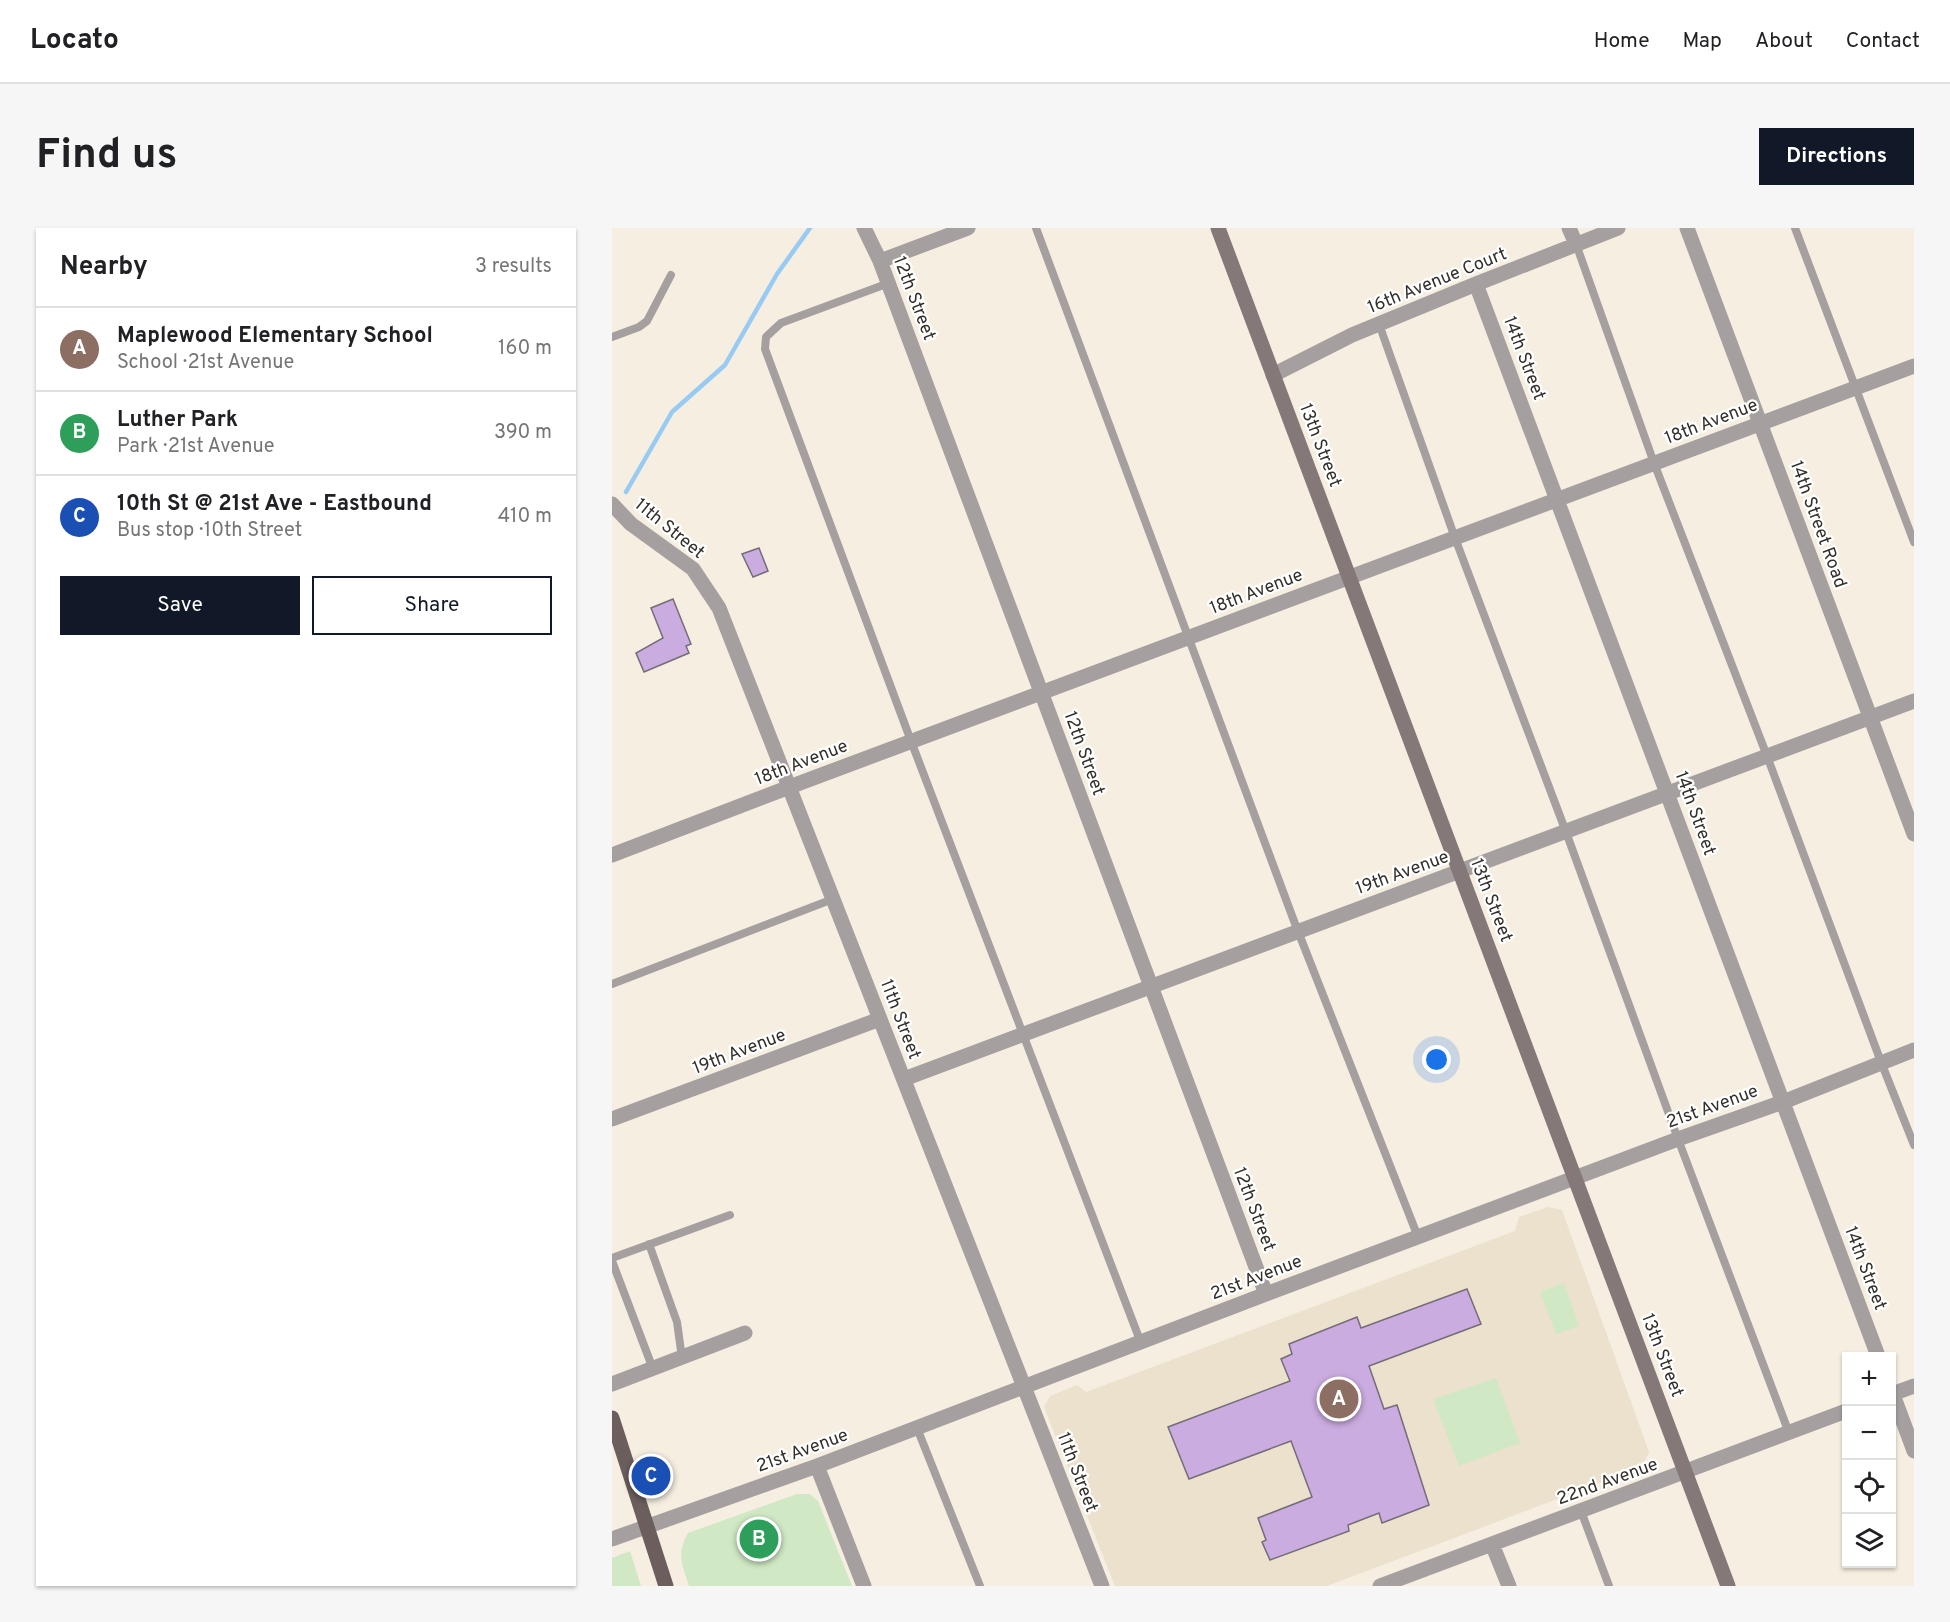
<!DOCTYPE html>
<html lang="en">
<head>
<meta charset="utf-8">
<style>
	body { margin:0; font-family:Overpass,sans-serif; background:#f6f6f6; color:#202124 }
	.controls { position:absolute; right:18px; bottom:18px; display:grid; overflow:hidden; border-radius:0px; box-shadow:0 2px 4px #0004 }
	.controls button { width:54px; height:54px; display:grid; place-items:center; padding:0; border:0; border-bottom:2px solid #e0e0e0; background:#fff; color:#202124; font:30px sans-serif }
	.you { position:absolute; left:825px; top:832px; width:21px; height:21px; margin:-15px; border:4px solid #fff; border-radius:50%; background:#1a73e8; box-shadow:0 0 0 9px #1a73e833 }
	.badge { display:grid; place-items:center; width:39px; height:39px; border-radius:50%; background:#111827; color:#fff; font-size:20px; font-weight:700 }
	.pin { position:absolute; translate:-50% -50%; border:3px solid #fff; box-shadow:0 2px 6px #0006 }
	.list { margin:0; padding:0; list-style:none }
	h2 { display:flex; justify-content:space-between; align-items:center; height:78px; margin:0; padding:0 24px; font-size:26px }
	h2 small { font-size:20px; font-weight:400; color:#757577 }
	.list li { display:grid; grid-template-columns:39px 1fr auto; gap:18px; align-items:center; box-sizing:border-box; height:84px; padding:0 24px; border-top:2px solid #e0e0e0 }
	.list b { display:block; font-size:22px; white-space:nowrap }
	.list p { margin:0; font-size:20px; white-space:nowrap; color:#757577 }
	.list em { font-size:20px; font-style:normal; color:#757577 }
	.actions { display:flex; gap:12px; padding:18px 24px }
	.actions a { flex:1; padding:14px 0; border:2px solid #111827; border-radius:0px; text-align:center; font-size:21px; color:#111827 }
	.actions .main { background:#111827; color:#fff }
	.icon { flex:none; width:33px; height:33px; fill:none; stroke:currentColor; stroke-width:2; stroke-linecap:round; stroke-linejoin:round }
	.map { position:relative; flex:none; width:1302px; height:1358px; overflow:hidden; border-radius:0px }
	header { display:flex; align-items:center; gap:36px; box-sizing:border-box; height:84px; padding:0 30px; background:#fff; border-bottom:2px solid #e0e0e0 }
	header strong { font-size:28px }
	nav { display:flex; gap:33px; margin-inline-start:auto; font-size:21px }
	.intro { display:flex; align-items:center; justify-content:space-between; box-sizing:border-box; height:144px; padding:0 36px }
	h1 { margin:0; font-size:42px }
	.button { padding:15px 27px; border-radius:0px; background:#111827; color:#fff; font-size:21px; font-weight:700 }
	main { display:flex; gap:36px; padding:0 36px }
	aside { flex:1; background:#fff; border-radius:0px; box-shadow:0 2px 4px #0004 }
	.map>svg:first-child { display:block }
	.built { fill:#ebe1cd }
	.green { fill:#d0e9c4 }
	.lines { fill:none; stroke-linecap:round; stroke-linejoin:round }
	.stream { stroke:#97cbf4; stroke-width:4.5 }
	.building { fill:#cbace0; stroke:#736d78; stroke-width:1.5 }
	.lane { stroke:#a69f9f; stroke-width:8 }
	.street { stroke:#a69f9f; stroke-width:15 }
	.secondary { stroke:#847978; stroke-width:15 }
	.primary { stroke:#6b5e5d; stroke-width:15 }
	.labels { text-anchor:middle; stroke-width:4.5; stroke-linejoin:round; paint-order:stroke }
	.street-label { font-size:18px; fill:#33302b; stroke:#fff }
</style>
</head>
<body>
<header>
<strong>Locato</strong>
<nav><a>Home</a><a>Map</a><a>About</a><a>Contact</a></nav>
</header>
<div class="intro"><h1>Find us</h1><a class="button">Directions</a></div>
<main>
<aside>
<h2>Nearby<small>3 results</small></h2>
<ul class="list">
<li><span class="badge" style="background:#8d6e63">A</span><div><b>Maplewood Elementary School</b><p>School · 21st Avenue</p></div><em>160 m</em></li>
<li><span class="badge" style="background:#2e9e5b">B</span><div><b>Luther Park</b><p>Park · 21st Avenue</p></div><em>390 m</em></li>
<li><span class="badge" style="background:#1a4fb4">C</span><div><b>10th St @ 21st Ave - Eastbound</b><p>Bus stop · 10th Street</p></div><em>410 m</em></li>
</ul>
<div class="actions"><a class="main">Save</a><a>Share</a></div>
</aside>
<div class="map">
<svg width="1302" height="1358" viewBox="0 0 1302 1358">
	<rect width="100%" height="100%" fill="#f5eee1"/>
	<!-- built -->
	<path class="built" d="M936,979L950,982L1037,1224L1030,1239L715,1358H503L432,1179L438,1168L465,1157L474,1164L903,1003L907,989Z"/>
	<!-- green -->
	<path class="green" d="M952,1055L967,1098L944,1106L928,1064Z
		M884,1150L908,1215L847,1238L821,1171Z
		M185,1266H198L206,1273L240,1358H77C70,1336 64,1327 76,1305Z
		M18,1323L29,1358H0V1330Z"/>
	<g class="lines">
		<!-- stream -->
		<path class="stream" d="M14,264L60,184L113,137L165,46L198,0"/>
	</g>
	<!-- building -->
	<path class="building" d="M147,320L156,343L141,349L130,326Z
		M61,371L79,416L74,418L77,425L32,444L24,425L51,410L39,380Z
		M855,1061L869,1096L757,1138L772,1181L785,1177L817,1277L770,1295L767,1285L736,1297L737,1303L658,1332L650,1314L654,1312L646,1290L700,1269L679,1213L577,1251L556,1199L678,1153L669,1131L680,1126L677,1116L745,1089L749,1100Z"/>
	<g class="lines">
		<!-- lane -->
		<path class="lane" d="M424,0L682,693L806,1009
			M1183,0L1302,314
			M964,16L1042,235L1155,528L1269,834L1302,917
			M277,55L169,95L154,109L153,121L299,513L529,1115
			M767,96L843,310L954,604L1066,911L1177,1205
			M0,109L27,99L35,93L59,47
			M0,756L221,671
			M37,1016L65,1094L70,1130
			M0,1030L118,987
			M0,1033L41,1141
			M305,1200L368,1358
			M969,1283L997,1358"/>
		<!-- street -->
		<path class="street" d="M252,0L268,33L654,1066
			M957,0L964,16
			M1075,0L1302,606
			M268,33L356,0
			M864,56L1266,1128
			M661,147L740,107L864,56L1006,0
			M0,276L19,296L81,341L107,380L490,1358
			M0,627L188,555L1302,138
			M292,851L1302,473
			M0,891L268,791
			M0,1156L133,1105
			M1280,1164L1302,1223
			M1280,1166L1302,1158
			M205,1238L252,1358
			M0,1311L205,1238L654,1066L1066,911L1171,874L1302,822
			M880,1316L897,1358
			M768,1358L1234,1183"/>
		<!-- secondary -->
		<path class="secondary" d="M606,0L1116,1358"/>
		<!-- primary -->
		<path class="primary" d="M0,1190L54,1358"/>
	</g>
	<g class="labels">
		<!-- street labels -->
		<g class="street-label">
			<text transform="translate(825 52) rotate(-22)" y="6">16th Avenue Court</text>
			<text transform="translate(303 70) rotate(69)" y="6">12th Street</text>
			<text transform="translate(913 130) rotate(69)" y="6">14th Street</text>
			<text transform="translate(1099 193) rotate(-21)" y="6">18th Avenue</text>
			<text transform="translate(709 217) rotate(69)" y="6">13th Street</text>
			<text transform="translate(1207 296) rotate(70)" y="6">14th Street Road</text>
			<text transform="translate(58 300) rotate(39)" y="6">11th Street</text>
			<text transform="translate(644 363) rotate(-21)" y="6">18th Avenue</text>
			<text transform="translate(473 525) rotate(70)" y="6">12th Street</text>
			<text transform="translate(189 534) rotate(-21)" y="6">18th Avenue</text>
			<text transform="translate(1084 585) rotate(70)" y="6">14th Street</text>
			<text transform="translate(790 644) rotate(-20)" y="6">19th Avenue</text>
			<text transform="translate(880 672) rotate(69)" y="6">13th Street</text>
			<text transform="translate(289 791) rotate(69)" y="6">11th Street</text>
			<text transform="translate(127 823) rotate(-21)" y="6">19th Avenue</text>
			<text transform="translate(1100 878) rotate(-20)" y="6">21st Avenue</text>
			<text transform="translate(643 981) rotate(69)" y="6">12th Street</text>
			<text transform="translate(1254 1040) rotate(69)" y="6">14th Street</text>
			<text transform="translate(644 1049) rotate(-21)" y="6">21st Avenue</text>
			<text transform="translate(1051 1127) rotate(69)" y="6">13th Street</text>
			<text transform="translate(190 1222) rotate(-20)" y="6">21st Avenue</text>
			<text transform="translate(466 1244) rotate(69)" y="6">11th Street</text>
			<text transform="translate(995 1253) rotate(-20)" y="6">22nd Avenue</text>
		</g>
	</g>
</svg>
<div class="controls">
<button>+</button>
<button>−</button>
<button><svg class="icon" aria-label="locate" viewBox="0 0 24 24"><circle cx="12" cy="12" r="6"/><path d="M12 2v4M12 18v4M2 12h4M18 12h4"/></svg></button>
<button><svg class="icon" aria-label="layers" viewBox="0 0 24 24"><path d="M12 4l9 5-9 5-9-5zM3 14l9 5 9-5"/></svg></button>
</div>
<div class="you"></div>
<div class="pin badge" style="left:727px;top:1171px;background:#8d6e63">A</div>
<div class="pin badge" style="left:147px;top:1311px;background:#2e9e5b">B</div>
<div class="pin badge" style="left:39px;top:1248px;background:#1a4fb4">C</div>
</div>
</main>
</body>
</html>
